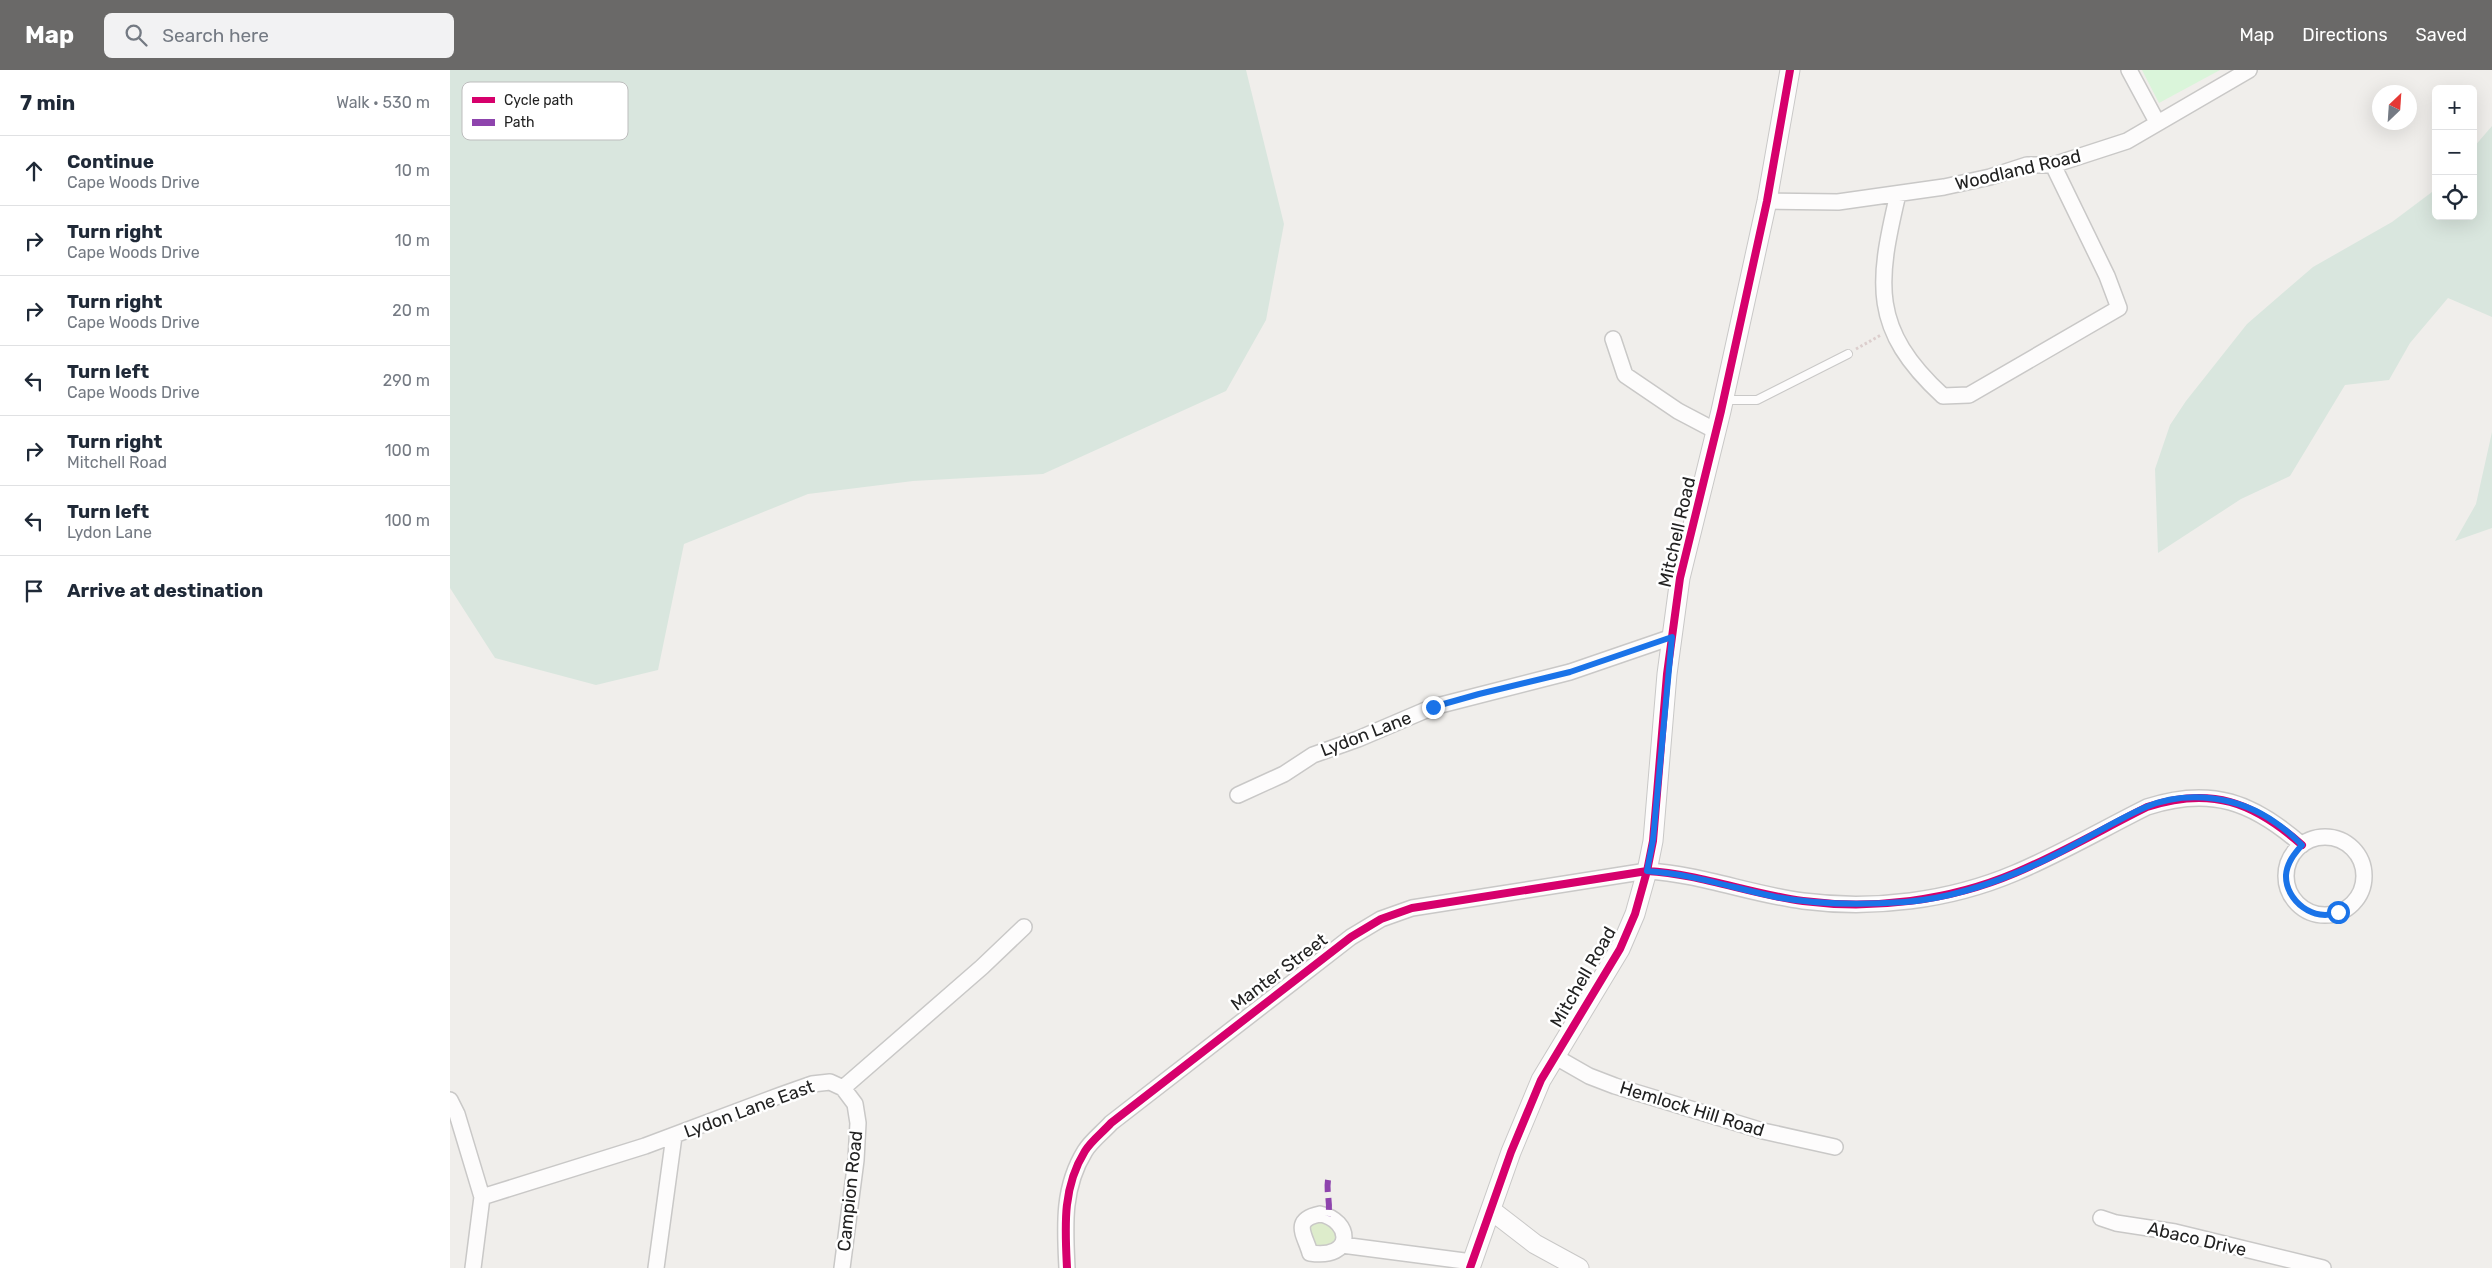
<!DOCTYPE html>
<html lang="en">
<head>
<meta charset="utf-8">
<style>
	body { margin:0; font-family:Rubik,sans-serif; background:#f2f2f3; color:#1f2937 }
	.controls { position:absolute; right:15px; top:15px; display:grid; overflow:hidden; border-radius:8px; box-shadow:0 5px 20px #0002 }
	.controls button { width:45px; height:45px; display:grid; place-items:center; padding:0; border:0; border-bottom:1px solid #e0e1e3; background:#fff; color:#1f2937; font:25px sans-serif }
	.compass { position:absolute; left:1922px; top:15px; width:45px; height:45px; border-radius:50%; background:#fff; box-shadow:0 5px 20px #0002; rotate:25deg }
	.stop { position:absolute; width:15px; height:15px; margin:-11px; border:4px solid #1a73e8; border-radius:50%; background:#fff }
	.stop.end { background:#1a73e8; border-color:#fff; box-shadow:0 1px 5px #0008 }
	.list { margin:0; padding:0; list-style:none }
	h2 { display:flex; justify-content:space-between; align-items:center; height:65px; margin:0; padding:0 20px; font-size:21px }
	h2 small { font-size:16px; font-weight:400; color:#747a83 }
	.list li { display:grid; grid-template-columns:32px 1fr auto; gap:15px; align-items:center; box-sizing:border-box; height:70px; padding:0 20px; border-top:1px solid #e0e1e3 }
	.list b { display:block; font-size:19px; white-space:nowrap }
	.list p { margin:0; font-size:16px; white-space:nowrap; color:#747a83 }
	.list em { font-size:16px; font-style:normal; color:#747a83 }
	.icon { flex:none; width:28px; height:28px; fill:none; stroke:currentColor; stroke-width:2; stroke-linecap:round; stroke-linejoin:round }
	.map { position:relative; flex:none; width:2042px; height:1198px; overflow:hidden }
	header { display:flex; align-items:center; gap:30px; box-sizing:border-box; height:70px; padding:0 25px; background:#6a6968; color:#fff }
	header strong { font-size:24px }
	nav { display:flex; gap:28px; margin-inline-start:auto; font-size:18px }
	.search { width:350px; height:45px; background:#f2f2f3; display:flex; align-items:center; gap:12px; box-sizing:border-box; padding:0 18px; border-radius:8px; color:#747a83; font-size:19px }
	main { display:flex }
	aside { flex:1; background:#fff }
	.map>svg:first-child { display:block }
	.grass { fill:#ddeccb }
	.wetland { fill:#d9e6de }
	.park { fill:#daf5da }
	.lines { fill:none; stroke-linecap:round; stroke-linejoin:round }
	.service-casing { stroke:#c9c8c7; stroke-width:10 }
	.minor-casing { stroke:#c9c8c7; stroke-width:18 }
	.tertiary-casing { stroke:#c9c8c7; stroke-width:21 }
	.path { stroke:#dccecd; stroke-width:3; stroke-dasharray:2.5 2.5; stroke-linecap:butt }
	.service { stroke:#fdfcfc; stroke-width:8 }
	.minor { stroke:#fdfcfc; stroke-width:15 }
	.tertiary { stroke:#fdfcfc; stroke-width:19 }
	.quiet { stroke:#8e44ad; stroke-width:6; stroke-dasharray:12 6; stroke-linecap:butt }
	.cycleway-casing { stroke:#fff; stroke-width:11 }
	.cycleway { stroke:#d6006c; stroke-width:8 }
	.route { stroke:#1a73e8; stroke-width:6 }
	.labels { text-anchor:middle; stroke-width:5; stroke-linejoin:round; paint-order:stroke }
	.street-label { font-size:18px; fill:#222; stroke:#fff }
	.key { fill:#fff; stroke:#bdbdbd; stroke-width:1 }
	.key-label { font-size:14px; fill:#222 }
</style>
</head>
<body>
<header>
<strong>Map</strong>
<div class="search"><svg class="icon" aria-label="search" viewBox="0 0 24 24"><circle cx="10" cy="10" r="6"/><path d="M15 15l6 6"/></svg>Search here</div>
<nav><a>Map</a><a>Directions</a><a>Saved</a></nav>
</header>
<main>
<aside>
<h2>7 min<small>Walk · 530 m</small></h2>
<ul class="list">
<li><svg class="icon" aria-label="ahead" viewBox="0 0 24 24"><path d="M12 20V5M6 11l6-6 6 6"/></svg><div><b>Continue</b><p>Cape Woods Drive</p></div><em>10 m</em></li>
<li><svg class="icon" aria-label="right" viewBox="0 0 24 24"><path d="M7 20v-9h11M14 6l5 5-5 5"/></svg><div><b>Turn right</b><p>Cape Woods Drive</p></div><em>10 m</em></li>
<li><svg class="icon" aria-label="right" viewBox="0 0 24 24"><path d="M7 20v-9h11M14 6l5 5-5 5"/></svg><div><b>Turn right</b><p>Cape Woods Drive</p></div><em>20 m</em></li>
<li><svg class="icon" aria-label="left" viewBox="0 0 24 24"><path d="M17 20v-9H6M10 6l-5 5 5 5"/></svg><div><b>Turn left</b><p>Cape Woods Drive</p></div><em>290 m</em></li>
<li><svg class="icon" aria-label="right" viewBox="0 0 24 24"><path d="M7 20v-9h11M14 6l5 5-5 5"/></svg><div><b>Turn right</b><p>Mitchell Road</p></div><em>100 m</em></li>
<li><svg class="icon" aria-label="left" viewBox="0 0 24 24"><path d="M17 20v-9H6M10 6l-5 5 5 5"/></svg><div><b>Turn left</b><p>Lydon Lane</p></div><em>100 m</em></li>
<li><svg class="icon" aria-label="arrive" viewBox="0 0 24 24"><path d="M6 21V4h12l-3 4 3 4H6"/></svg><div><b>Arrive at destination</b></div></li>
</ul>
</aside>
<div class="map">
<svg width="2042" height="1198" viewBox="0 0 2042 1198">
	<rect width="100%" height="100%" fill="#f0eeeb"/>
	<!-- grass -->
	<path class="grass" d="M869,1150L886,1159V1169L878,1176L867,1178L862,1174L859,1156Z"/>
	<!-- wetland -->
	<path class="wetland" d="M0,0H796L834,154L816,250L776,321L593,404L463,411L358,424L234,474L208,600L146,615L45,588L0,518Z
		M2042,56V247L1998,228L1960,273L1939,310L1895,315L1840,406L1791,429L1708,483L1705,399L1720,355L1736,331L1797,254L1863,197L1942,152L1986,119V146H2023V78Z
		M2042,362V458L2005,471L2026,434Z"/>
	<!-- park -->
	<path class="park" d="M1692,0H1770L1709,33Z"/>
	<g class="lines">
		<!-- service casing -->
		<g class="service-casing">
			<path id="service" d="M1273,330H1307L1398,284"/>
		</g>
		<!-- minor casing -->
		<g class="minor-casing">
			<path id="minor" d="M1679,0L1707,52
				M1448,124C1427,213 1420,259 1493,326L1519,325L1669,238L1657,206L1603,95
				M1317,131L1388,132L1494,117L1540,107L1577,95H1603L1677,71L1799,0
				M1163,269L1175,305L1228,341L1266,361
				M788,725L834,704L863,685L908,669L983,637L1120,602L1222,567
				M1836 806a39 39 0 1 1 78 0a39 39 0 1 1-78 0Z
				M1104,986L1139,1006L1165,1016L1313,1061L1385,1077
				M393,1018L532,897L574,857
				M0,1030L7,1044L32,1127L23,1198
				M32,1127L195,1076L331,1025L362,1014L380,1012L393,1018L405,1034L408,1053L406,1090L392,1198
				M870,1144C902,1150 905,1190 860,1183C855,1165 841,1150 870,1144Z
				M1651,1148L1666,1153L1725,1162L1873,1198
				M892,1175L1022,1192
				M206,1198L224,1066
				M617,1198C615,1157 612,1118 635,1081C641,1071 653,1062 661,1053L901,867L931,849L962,838L1197,801C1250,804 1300,824 1353,831C1423,840 1499,831 1565,803C1610,784 1653,759 1697,737C1761,716 1803,732 1852,775"/>
		</g>
		<!-- tertiary casing -->
		<g class="tertiary-casing">
			<path id="tertiary" d="M1041,1140L1085,1174L1129,1198
				M1020,1198L1061,1082L1091,1010L1170,879L1185,844L1197,801L1203,771L1217,604L1230,508L1271,341L1317,131L1340,0"/>
		</g>
		<!-- path -->
		<path class="path" d="M1406,279L1431,265"/>
		<!-- service -->
		<use href="#service" class="service"/>
		<!-- minor -->
		<use href="#minor" class="minor"/>
		<!-- tertiary -->
		<use href="#tertiary" class="tertiary"/>
		<!-- quiet -->
		<path class="quiet" d="M878,1110C876,1123 881,1133 878,1146"/>
		<!-- cycleway casing -->
		<g class="cycleway-casing">
			<path id="cycleway" d="M617,1198C615,1157 612,1118 635,1081C641,1071 653,1062 661,1053L901,867L931,849L962,838L1197,801C1250,804 1300,824 1353,831C1423,840 1499,831 1565,803C1610,784 1653,759 1697,737C1761,716 1803,732 1852,775
				M1020,1198L1061,1082L1091,1010L1170,879L1185,844L1197,801L1203,771L1217,604L1230,508L1271,341L1317,131L1340,0"/>
		</g>
		<!-- cycleway -->
		<use href="#cycleway" class="cycleway"/>
	</g>
	<g class="lines">
		<!-- route -->
		<path class="route" d="M983,637L1029,624L1120,602L1222,567L1203,770L1197,801C1242,804 1283,818 1326,827C1369,835 1412,835 1455,832C1507,828 1562,807 1609,783C1638,768 1666,750 1696,737C1738,719 1790,727 1826,753C1835,759 1844,767 1852,775C1844,784 1837,793 1836,805C1835,831 1865,853 1888,842"/>
	</g>
	<g class="labels">
		<!-- street labels -->
		<g class="street-label">
			<text transform="translate(1568 100) rotate(-13)" y="6">Woodland Road</text>
			<text transform="translate(1227 462) rotate(-77)" y="6">Mitchell Road</text>
			<text transform="translate(916 664) rotate(-21)" y="6">Lydon Lane</text>
			<text transform="translate(829 902) rotate(-37)" y="6">Manter Street</text>
			<text transform="translate(1133 907) rotate(-60)" y="6">Mitchell Road</text>
			<text transform="translate(299 1039) rotate(-20)" y="6">Lydon Lane East</text>
			<text transform="translate(1242 1039) rotate(17)" y="6">Hemlock Hill Road</text>
			<text transform="translate(400 1121) rotate(-84)" y="6">Campion Road</text>
			<text transform="translate(1747 1169) rotate(13)" y="6">Abaco Drive</text>
		</g>
	</g>
	<!-- legend -->
	<rect x="12" y="12" width="166" height="58" rx="8" class="key"/>
	<rect x="22" y="27" width="23" height="6" fill="#d6006c"/>
	<rect x="22" y="49" width="23" height="7" fill="#8e44ad"/>
	<g class="key-label">
		<text x="54" y="35">Cycle path</text>
		<text x="54" y="57">Path</text>
	</g>
</svg>
<div class="controls">
<button>+</button>
<button>−</button>
<button><svg class="icon" aria-label="locate" viewBox="0 0 24 24"><circle cx="12" cy="12" r="6"/><path d="M12 2v4M12 18v4M2 12h4M18 12h4"/></svg></button>
</div>
<svg class="compass" viewBox="-18 -18 36 36"><path d="M0-13l5 13h-10z" fill="#e53935"/><path d="M0 13l5-13h-10z" fill="#747a83"/></svg>
<div class="stop" style="left:1888px;top:842px"></div>
<div class="stop end" style="left:983px;top:637px"></div>
</div>
</main>
</body>
</html>
